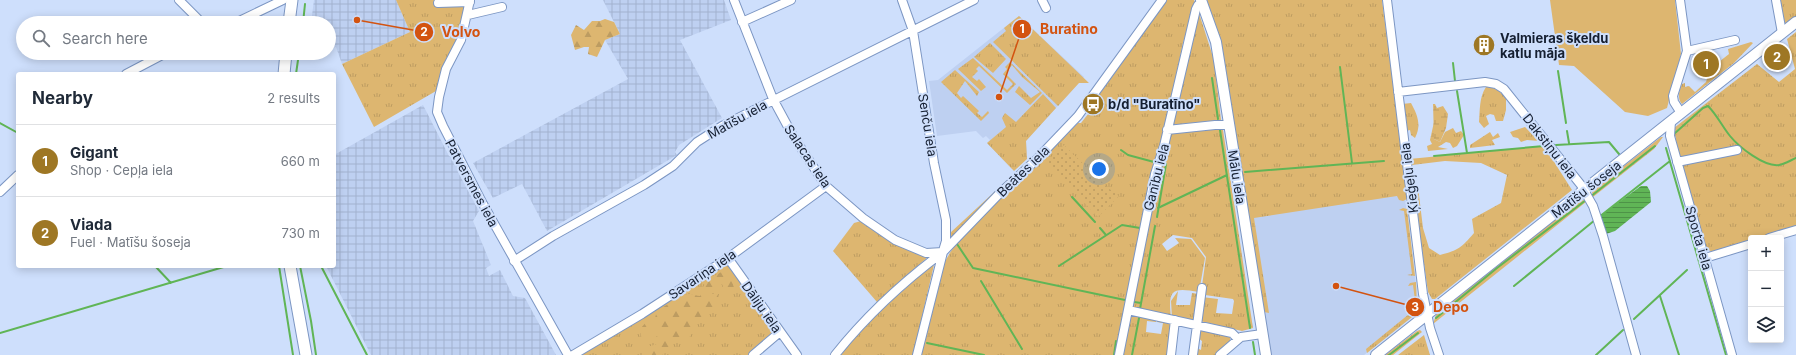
<!DOCTYPE html>
<html lang="en">
<head>
<meta charset="utf-8">
<style>
	body { margin:0; font-family:Inter,sans-serif; background:#f2f2f3; color:#1f2937 }
	.controls { position:absolute; right:12px; bottom:12px; display:grid; overflow:hidden; border-radius:4px; box-shadow:0 2px 10px #0003 }
	.controls button { width:36px; height:36px; display:grid; place-items:center; padding:0; border:0; border-bottom:1px solid #e0e1e3; background:#fff; color:#1f2937; font:20px sans-serif }
	.you { position:absolute; left:1099px; top:169px; width:14px; height:14px; margin:-10px; border:3px solid #fff; border-radius:50%; background:#1a73e8; box-shadow:0 0 0 6px #1a73e833 }
	.badge { display:grid; place-items:center; width:26px; height:26px; border-radius:50%; background:#9e7724; color:#fff; font-size:13px; font-weight:700 }
	.pin { position:absolute; translate:-50% -50%; border:2px solid #fff; box-shadow:0 1px 4px #0006 }
	.list { margin:0; padding:0; list-style:none }
	h2 { display:flex; justify-content:space-between; align-items:center; height:52px; margin:0; padding:0 16px; font-size:17px }
	h2 small { font-size:13px; font-weight:400; color:#747a83 }
	.list li { display:grid; grid-template-columns:26px 1fr auto; gap:12px; align-items:center; box-sizing:border-box; height:72px; padding:0 16px; border-top:1px solid #e0e1e3 }
	.list b { display:block; font-size:15px; white-space:nowrap }
	.list p { margin:0; font-size:13px; white-space:nowrap; color:#747a83 }
	.list em { font-size:13px; font-style:normal; color:#747a83 }
	.icon { flex:none; width:22px; height:22px; fill:none; stroke:currentColor; stroke-width:2; stroke-linecap:round; stroke-linejoin:round }
	.map { position:relative; flex:none; width:1796px; height:355px; overflow:hidden }
	.search { position:absolute; background:#fff; box-shadow:0 2px 10px #0003; left:16px; top:16px; width:320px; height:44px; display:flex; align-items:center; gap:10px; box-sizing:border-box; padding:0 14px; border-radius:22px; color:#747a83; font-size:15px }
	.panel { position:absolute; background:#fff; box-shadow:0 2px 10px #0003; left:16px; top:72px; width:320px; height:196px; border-radius:4px }
	.map>svg:first-child { display:block }
	.built { fill:#bed0f1 }
	.industrial { fill:url(#industrial-grid) }
	.grass { fill:url(#grass-tufts) }
	.forest { fill:url(#forest-firs) }
	.wetland { fill:url(#wetland-marsh) }
	.garden { fill:url(#garden-dots) }
	.pitch { fill:#ddb670 }
	.water { fill:url(#water-rules) }
	.lines { fill:none; stroke-linecap:round; stroke-linejoin:round }
	.stream { stroke:#60b556; stroke-width:2 }
	.minor-casing { stroke:#7c96c3; stroke-width:10 }
	.major-casing { stroke:#7c96c3; stroke-width:12 }
	.highway-casing { stroke:#7c96c3; stroke-width:13 }
	.minor { stroke:#fff; stroke-width:8 }
	.major { stroke:#fff; stroke-width:10 }
	.highway { stroke:#fff; stroke-width:11 }
	.labels { text-anchor:middle; stroke-width:4; stroke-linejoin:round; paint-order:stroke }
	.poi-label { font-size:13px; font-weight:bold; fill:#151f31; stroke:#cedffc; text-anchor:start }
	.street-label { font-size:13px; fill:#151f31; stroke:#cedffc }
	.leader { fill:none; stroke:#d35310; stroke-width:1.5 }
	.callout-dot { fill:#d35310; stroke:#cedffc; stroke-width:1.5 }
	.mark-label { font-size:12px; text-anchor:middle; font-weight:bold; fill:#fff }
	.callout-label { font-size:14px; text-anchor:middle; font-weight:bold; fill:#d35310; stroke:#cedffc; stroke-width:4; stroke-linejoin:round; paint-order:stroke }
</style>
</head>
<body>
<div class="map">
<svg width="1796" height="355" viewBox="0 0 1796 355">
	<defs>
		<pattern id="industrial-grid" width="8" height="8" patternUnits="userSpaceOnUse"><rect width="8" height="8" fill="#bed0f1"/><path d="M0 4h8M4 0v8" fill="none" stroke="#a2b2cf"/></pattern>
		<pattern id="grass-tufts" width="24" height="20" patternUnits="userSpaceOnUse"><rect width="24" height="20" fill="#ddb670"/><path d="M3 7l-1-3M5 7V3M7 7l1-3M15 17l-1-3M17 17v-4M19 17l1-3" fill="none" stroke="#bd9c61"/></pattern>
		<pattern id="forest-firs" width="22" height="20" patternUnits="userSpaceOnUse"><rect width="22" height="20" fill="#ddb670"/><path d="M5 1l3.5 6h-7zM16 11l3.5 6h-7z" fill="#bd9c61"/></pattern>
		<pattern id="wetland-marsh" width="20" height="14" patternUnits="userSpaceOnUse"><rect width="20" height="14" fill="#ddb670"/><path d="M1 5h8M5 5V1M11 12h8M15 12V8" fill="none" stroke="#bd9c61"/></pattern>
		<pattern id="garden-dots" width="8" height="8" patternUnits="userSpaceOnUse"><rect width="8" height="8" fill="#ddb670"/><path d="M2 2h.1M6 6h.1" fill="none" stroke="#bd9c61" stroke-width="1.8" stroke-linecap="round"/></pattern>
		<pattern id="water-rules" width="6" height="5" patternUnits="userSpaceOnUse"><rect width="6" height="5" fill="#60b556"/><path d="M0 2.5h6" fill="none" stroke="#4e9348"/></pattern>
	</defs>
	<rect width="100%" height="100%" fill="#cedffc"/>
	<!-- built -->
	<path class="built" d="M1019,16L1084,77L1026,141L1027,158L1012,169L987,143L990,140L986,136L983,138L976,131L937,136L929,81L938,80Z
		M1404,188L1419,309L1417,313L1364,355H1271L1248,216Z"/>
	<!-- industrial -->
	<path class="industrial" d="M314,0H396L410,32L342,64L336,47L329,49V23H311Z
		M603,0H724L731,20L680,40L722,118L679,145L675,152L677,155L547,231L522,184L493,198L473,163L628,79L605,40L620,34Z
		M423,105L449,156L453,157L459,169L458,172L479,211L473,221L491,265L486,268L489,276L500,270L513,296L525,298L556,355H371L326,266H334V155Z"/>
	<!-- grass -->
	<path class="grass" d="M396,0H467L459,37L436,91L374,127L342,64L410,32Z
		M1167,0H1194L1195,2L1183,43L1155,174L1140,228L1118,355H921L943,265L951,251L967,231L1078,123H1081L1092,109L1094,110L1099,102L1098,96Z
		M1207,0H1382L1408,195L1407,199L1403,201L1399,200L1397,196L1254,218L1269,313L1264,312L1220,46Z
		M1779,0H1796V17L1785,26Z
		M1198,10L1214,60L1221,120L1172,125Z
		M1019,16L1089,83H1079L1058,106L993,42L1006,31L1004,28Z
		M1796,32V226L1757,238H1751V240L1713,252L1706,249L1679,159L1674,128L1757,64L1779,82L1795,69L1787,39Z
		M1751,42L1753,43L1734,63L1682,104C1677,99 1679,90 1682,84L1685,83V87L1689,86L1695,92L1706,82L1710,69L1729,54L1728,49Z
		M990,43L1006,59L993,73L974,57Z
		M973,58L1007,90L1013,84L1003,74L1007,69L1005,67L1010,62L1042,93L1030,105L1015,92L1019,86L1031,98L1040,92L1022,77L1012,65L1006,74L1016,84L1007,93L979,66L976,69L978,71L972,77L977,81L979,79L986,87L981,91L958,69Z
		M955,70L979,92L977,96L965,81L957,93L961,98L963,96L979,111L977,113L982,117L988,111L989,113L981,121L941,82Z
		M1489,86L1499,91L1506,98V110L1503,121H1496L1494,115L1490,114L1486,116L1489,124L1484,128L1479,122C1480,111 1479,97 1486,87Z
		M1043,94L1056,108L1026,141L1027,159L1014,171L987,143L1006,127L1002,118L1005,113L1016,122Z
		M1411,103C1417,114 1422,125 1415,138L1411,135L1410,130L1406,131L1402,104Z
		M1434,122V139L1440,142L1445,132L1453,128L1456,133L1461,131L1464,135L1457,146L1453,148L1450,143L1446,142L1438,147L1448,149L1428,151L1427,146L1432,144L1430,140Z
		M1525,127L1539,141L1527,140L1521,142L1518,138L1513,137L1510,132Z
		M1216,128L1223,130L1253,328L1242,331L1200,321L1202,297L1218,299L1216,313L1232,314L1234,301L1233,299L1205,295L1202,286L1206,257L1192,238L1173,235L1162,244L1167,251L1179,243L1175,238L1191,239L1205,258L1199,292C1171,287 1168,290 1171,318L1135,310L1133,306L1157,179L1169,136L1172,133Z
		M1490,132L1493,137L1498,133L1500,137L1492,140L1495,145L1470,148V145Z
		M1661,137H1663L1654,149L1593,197L1592,191Z
		M1544,146L1572,190L1435,299H1432L1428,292L1413,187H1418L1423,228L1429,248L1440,255C1459,250 1461,248 1474,233L1472,219L1501,203L1507,175L1481,163L1445,161L1412,165L1409,159Z
		M1030,159L1027,165L950,239L948,236L950,233Z
		M1583,200L1586,202L1433,324L1436,315L1577,202Z
		M1403,208L1407,209L1415,276L1407,275L1412,274L1404,211L1399,210Z
		M861,221L929,256L877,302L833,251L854,223Z
		M728,258L780,332L753,355H573Z
		M934,265L913,355H839L879,309L905,289L927,268Z
		M1416,282L1417,313L1367,353L1366,349L1414,310L1416,308L1413,285L1408,286L1410,283Z
		M1178,291L1176,305H1190L1192,293L1199,294L1195,321L1172,318L1171,301Z
		M1131,315L1156,319V322L1147,321L1146,332L1161,334L1163,323L1157,322V319L1173,322L1170,355H1122Z
		M1202,329L1228,334L1230,337V344L1217,355H1195L1197,348L1201,350L1202,341L1198,338L1200,330Z
		M1420,330L1422,332L1393,355H1385L1417,331Z
		M1424,335L1430,355H1398Z"/>
	<!-- forest -->
	<path class="forest" d="M605,19L614,22L620,34L605,40L597,57L588,54L589,47H584L575,50L571,35L576,25L584,30L592,21H600Z
		M727,269L734,270L739,280H732L734,288L730,294L725,292L722,284L718,283L716,287L711,289V294H719L715,309H710L705,315L699,318L689,338L671,343L668,351L662,355H642L644,348L657,344L655,339L660,331L654,329L647,338L642,341L640,329L650,318H655L657,311C664,307 682,293 690,294C693,294 697,296 700,296L707,277L714,276Z"/>
	<!-- wetland -->
	<path class="wetland" d="M1433,104H1435L1437,108L1443,106L1448,114L1446,128L1440,142L1434,139Z"/>
	<!-- garden -->
	<path class="garden" d="M1064,145L1108,188L1119,196L1098,217L1046,162Z"/>
	<!-- pitch -->
	<path class="pitch" d="M1550,0H1675L1681,54L1667,108L1648,116L1625,112L1574,66L1559,65Z"/>
	<!-- water -->
	<path class="water" d="M1641,186H1647L1650,191L1651,202L1615,231L1606,234L1600,225L1601,215Z"/>
	<g class="lines">
		<!-- stream -->
		<path class="stream" d="M303,23L305,4
			M1453,63L1455,81
			M1340,67L1352,163
			M1558,71L1566,123
			M296,74L299,53
			M1212,78L1218,119
			M1457,91L1467,153
			M0,123L18,133
			M1220,130L1250,328
			M1567,131L1569,143
			M1674,134L1703,108L1708,106C1717,115 1722,126 1730,136C1739,147 1764,167 1779,165C1785,164 1791,160 1796,158
			M1556,145L1609,142L1619,154
			M1666,148L1726,355
			M1121,150L1128,155L1154,162
			M1434,156L1544,146
			M1245,172L1384,161
			M1072,197L1095,222
			M1590,197L1655,146
			M1158,208L1227,175
			M1157,217L1166,164H1163
			M1599,217L1670,161
			M1100,228L1106,235
			M957,244L973,268L1125,300
			M155,266L171,283
			M279,266L293,355
			M300,266L311,321L316,355
			M321,266L367,355
			M1059,266L1122,225L1140,228
			M981,281L1022,349
			M1514,286L1595,220
			M1660,296L1679,355
			M1134,302L1141,303
			M1140,309L1155,226
			M1436,318L1497,268L1586,200
			M1634,319L1687,270
			M0,333L227,266
			M1253,342L1255,355
			M927,343L984,355
			M1114,355L1116,341
			M1132,355L1139,318
			M1389,355L1418,333
			M1596,355L1623,330"/>
		<!-- minor casing -->
		<g class="minor-casing">
			<path id="minor" d="M179,0L202,23
				M470,0L461,40L446,69L439,97L437,112L443,126L483,204L568,355
				M734,0L773,99L793,136L826,186L863,218L895,240L926,253L943,252
				M902,0L913,31L934,163L946,220V241L943,251
				M1042,0L1046,8
				M1387,0L1423,294L1430,328L1439,355
				M1680,0L1687,51L1673,96L1674,102L1681,113
				M1776,0L1782,33
				M438,3L470,2
				M468,15L502,7
				M742,22L791,0
				M235,23L283,0
				M1687,51L1735,40
				M126,74L166,53
				M1398,92L1485,82L1496,84L1504,89L1581,185L1593,206L1603,236L1636,355
				M1671,121L1670,136L1732,355
				M1167,130L1215,125H1229
				M1677,162L1737,150
				M0,192L18,175
				M1769,238L1796,230
				M728,258L797,355
				M1705,258L1751,244
				M514,261L553,236L644,185L673,166L697,142L722,126L974,0
				M1128,310L1232,333L1238,339
				M573,355L642,314L728,258L826,186
				M753,355L780,332
				M835,355C866,316 903,282 943,252
				M917,355L943,252L999,194L1035,161L1078,116L1162,0
				M1119,355L1155,174L1164,146L1196,9L1198,5L1202,3
				M1171,355L1175,320
				M1193,355L1202,288
				M1220,355L1241,337L1262,334"/>
		</g>
		<!-- major casing -->
		<g class="major-casing">
			<path id="major" d="M1201,0L1216,42L1266,355
				M1376,355L1796,22"/>
		</g>
		<!-- highway casing -->
		<g class="highway-casing">
			<path id="highway" d="M289,23L292,0
				M284,74L286,53
				M290,266L306,355"/>
		</g>
		<!-- minor -->
		<use href="#minor" class="minor"/>
		<!-- major -->
		<use href="#major" class="major"/>
		<!-- highway -->
		<use href="#highway" class="highway"/>
	</g>
	<!-- icons -->
	<defs>
		<g id="building-disc" transform="scale(1.15)"><circle r="9.5" fill="#9e7724" stroke="#cedffc"/><path d="M-4-6H4V6H1V3H-1V6H-4ZM-2.5-4.3h1.7v1.8h-1.7ZM.8-4.3h1.7v1.8H.8ZM-2.5-1h1.7V.8h-1.7ZM.8-1h1.7V.8H.8Z" fill="#fff"/></g>
		<g id="bus-disc" transform="scale(1.15)"><circle r="9.5" fill="#9e7724" stroke="#cedffc"/><path d="M-5-6H5V4H4V6H2V4H-2V6H-4V4H-5ZM-3.5-4V0h7V-4ZM-3.5 1.2v1.5H-2V1.2ZM2 1.2v1.5H3.5V1.2Z" fill="#fff"/></g>
	</defs>
	<g fill-rule="evenodd">
		<use href="#building-disc" x="1484" y="45"/>
		<use href="#bus-disc" x="1093" y="104"/>
	</g>
	<g class="labels">
		<!-- poi labels -->
		<g class="poi-label">
			<text x="1500" y="43">Valmieras šķeldu<tspan x="1500" dy="15">katlu māja</tspan></text>
			<text x="1108" y="109">b/d "Buratīno"</text>
		</g>
		<!-- street labels -->
		<g class="street-label">
			<text transform="translate(737 119) rotate(-29)" y="5">Matīšu iela</text>
			<text transform="translate(928 125) rotate(81)" y="5">Senču iela</text>
			<text transform="translate(1550 146) rotate(52)" y="5">Dakstiņu iela</text>
			<text transform="translate(808 156) rotate(56)" y="5">Salacas iela</text>
			<text transform="translate(1023 171) rotate(-44)" y="5">Beātes iela</text>
			<text transform="translate(1156 177) rotate(-76)" y="5">Ganību iela</text>
			<text transform="translate(1237 177) rotate(81)" y="5">Mālu iela</text>
			<text transform="translate(1409 178) rotate(-97)" y="5">Ķieģeļu iela</text>
			<text transform="translate(472 183) rotate(62)" y="5">Patversmes iela</text>
			<text transform="translate(1586 189) rotate(-38)" y="5">Matīšu šoseja</text>
			<text transform="translate(1699 238) rotate(74)" y="5">Sporta iela</text>
			<text transform="translate(702 274) rotate(-34)" y="5">Savariņa iela</text>
			<text transform="translate(762 307) rotate(55)" y="5">Dāliju iela</text>
		</g>
	</g>
	<!-- callouts -->
	<path class="leader" d="M999 97L1022 29M357 20L424 32M1336 286L1415 307"/>
	<g class="callout-dot">
		<circle cx="999" cy="97" r="4"/>
		<circle cx="357" cy="20" r="4"/>
		<circle cx="1336" cy="286" r="4"/>
		<circle cx="1022" cy="29" r="10"/>
		<circle cx="424" cy="32" r="10"/>
		<circle cx="1415" cy="307" r="10"/>
	</g>
	<g class="mark-label">
		<text x="1022" y="33">1</text>
		<text x="424" y="36">2</text>
		<text x="1415" y="311">3</text>
	</g>
	<g class="callout-label">
		<text x="1069" y="34">Buratino</text>
		<text x="461" y="37">Volvo</text>
		<text x="1451" y="312">Depo</text>
	</g>
</svg>
<div class="controls">
<button>+</button>
<button>−</button>
<button><svg class="icon" aria-label="layers" viewBox="0 0 24 24"><path d="M12 4l9 5-9 5-9-5zM3 14l9 5 9-5"/></svg></button>
</div>
<div class="you"></div>
<div class="pin badge" style="left:1706px;top:64px">1</div>
<div class="pin badge" style="left:1777px;top:57px">2</div>
<div class="search"><svg class="icon" aria-label="search" viewBox="0 0 24 24"><circle cx="10" cy="10" r="6"/><path d="M15 15l6 6"/></svg>Search here</div>
<section class="panel">
<h2>Nearby<small>2 results</small></h2>
<ul class="list">
<li><span class="badge">1</span><div><b>Gigant</b><p>Shop · Cepļa iela</p></div><em>660 m</em></li>
<li><span class="badge">2</span><div><b>Viada</b><p>Fuel · Matīšu šoseja</p></div><em>730 m</em></li>
</ul>
</section>
</div>
</body>
</html>
